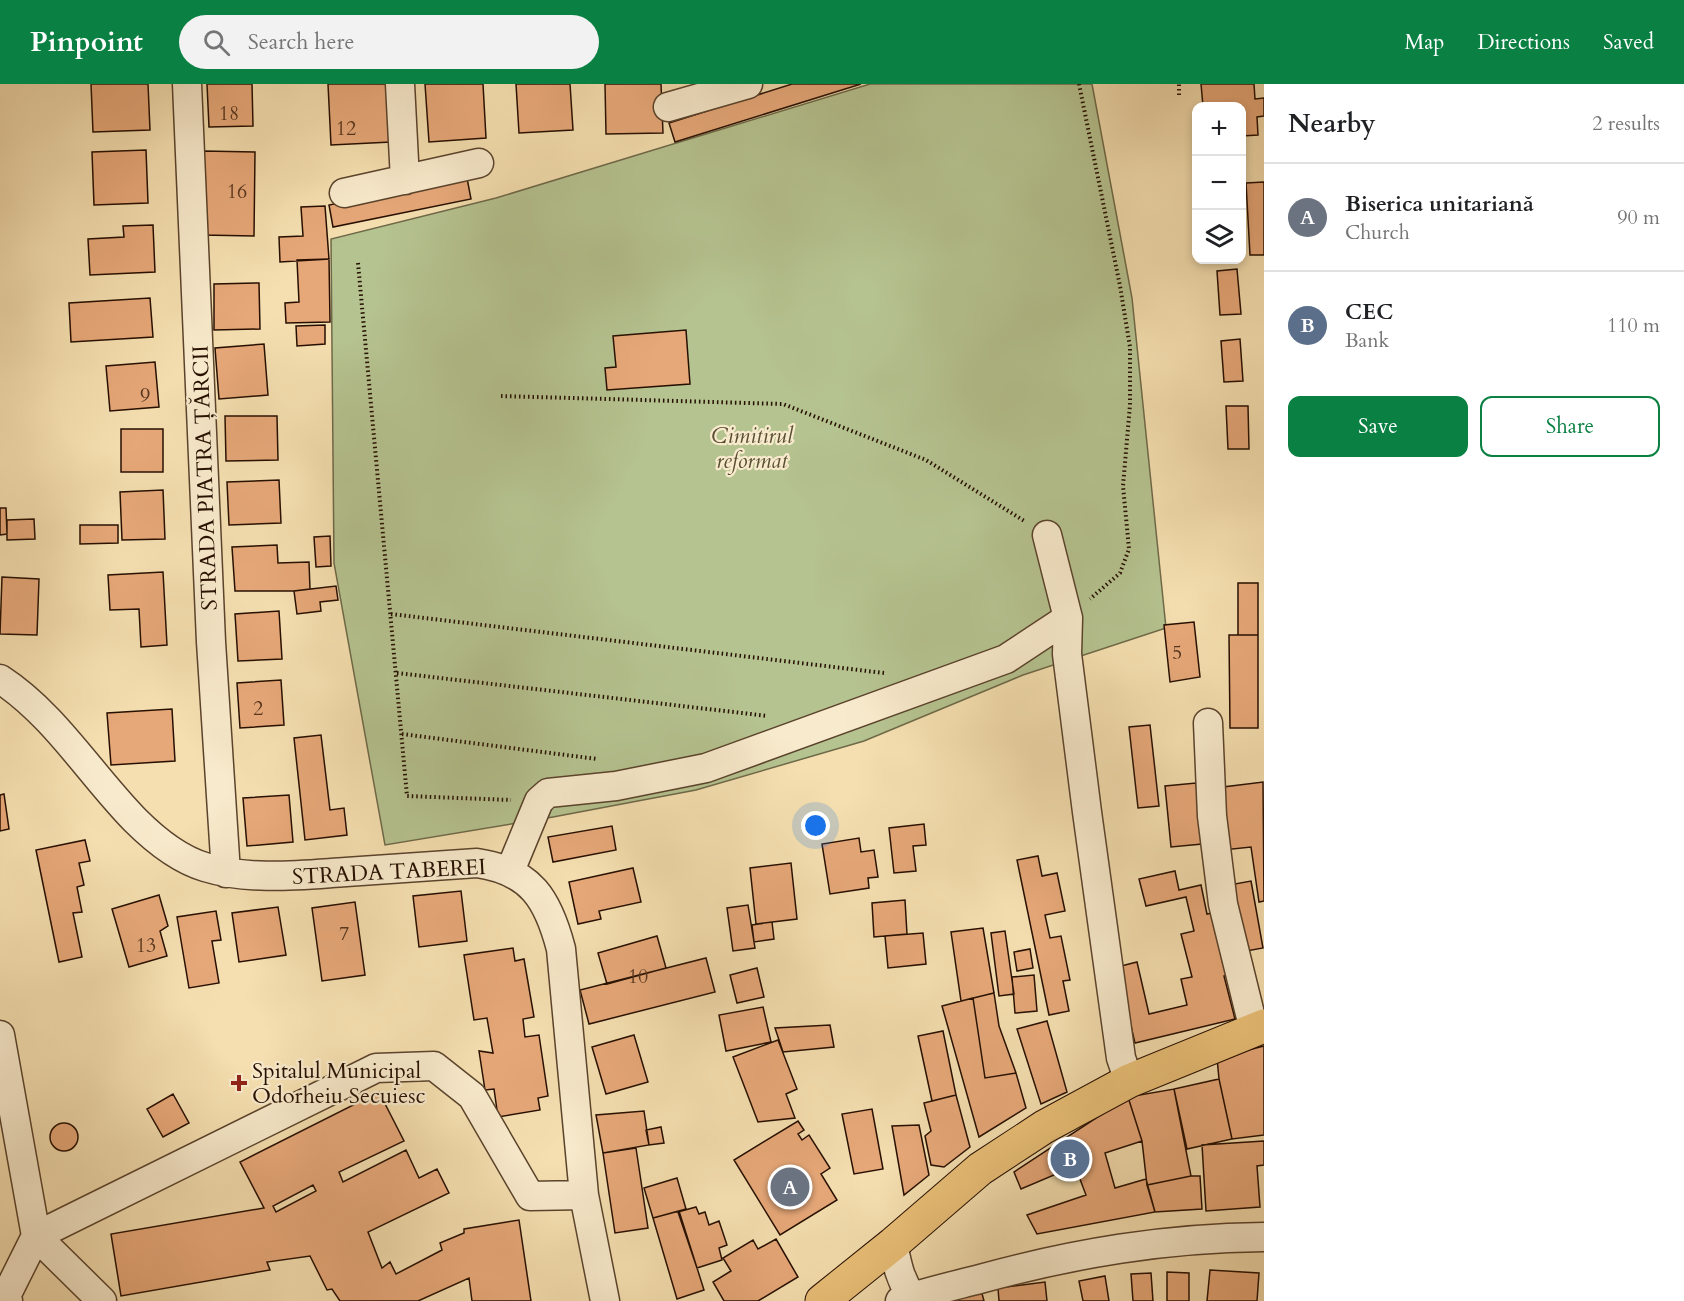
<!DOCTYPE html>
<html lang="en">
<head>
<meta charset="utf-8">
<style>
	body { margin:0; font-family:Cardo,serif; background:#f2f2f2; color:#202124 }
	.controls { position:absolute; right:18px; top:18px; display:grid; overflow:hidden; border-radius:12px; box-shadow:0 3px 9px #0003 }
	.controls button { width:54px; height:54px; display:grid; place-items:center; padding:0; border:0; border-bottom:2px solid #e0e0e0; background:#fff; color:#202124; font:30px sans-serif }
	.you { position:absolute; left:816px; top:742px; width:21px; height:21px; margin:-15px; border:4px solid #fff; border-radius:50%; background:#1a73e8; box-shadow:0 0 0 9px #1a73e833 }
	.badge { display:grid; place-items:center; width:39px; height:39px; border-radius:50%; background:#0b8043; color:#fff; font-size:20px; font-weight:700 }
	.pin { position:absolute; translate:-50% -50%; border:3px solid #fff; box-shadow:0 2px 6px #0006 }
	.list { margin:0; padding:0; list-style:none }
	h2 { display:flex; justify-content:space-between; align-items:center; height:78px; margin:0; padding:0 24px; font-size:26px }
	h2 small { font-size:20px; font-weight:400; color:#757577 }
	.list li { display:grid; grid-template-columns:39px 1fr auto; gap:18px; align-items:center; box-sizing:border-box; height:108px; padding:0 24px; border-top:2px solid #e0e0e0 }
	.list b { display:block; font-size:22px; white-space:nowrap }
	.list p { margin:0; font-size:20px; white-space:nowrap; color:#757577 }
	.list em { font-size:20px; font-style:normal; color:#757577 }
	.actions { display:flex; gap:12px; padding:18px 24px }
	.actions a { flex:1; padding:14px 0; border:2px solid #0b8043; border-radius:12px; text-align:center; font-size:21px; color:#0b8043 }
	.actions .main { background:#0b8043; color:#fff }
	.icon { flex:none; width:33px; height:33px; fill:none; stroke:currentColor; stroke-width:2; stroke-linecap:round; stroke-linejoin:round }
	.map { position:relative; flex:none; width:1264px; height:1217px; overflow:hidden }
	header { display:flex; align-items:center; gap:36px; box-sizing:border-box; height:84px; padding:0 30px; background:#0b8043; color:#fff }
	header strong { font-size:28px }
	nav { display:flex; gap:33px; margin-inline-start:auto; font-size:21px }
	.search { width:420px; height:54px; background:#f2f2f2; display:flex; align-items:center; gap:15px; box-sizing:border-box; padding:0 21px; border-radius:33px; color:#757577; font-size:22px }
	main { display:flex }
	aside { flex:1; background:#fff }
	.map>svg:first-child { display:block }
	.green { fill:#b5c390; stroke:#6e6948; stroke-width:1.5 }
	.building { fill:#e7a879; stroke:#260f00; stroke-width:1.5; fill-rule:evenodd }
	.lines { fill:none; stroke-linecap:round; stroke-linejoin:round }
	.minor-casing { stroke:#5a432c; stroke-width:31 }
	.major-casing { stroke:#260f00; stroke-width:35 }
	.path { stroke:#260f00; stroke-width:4; stroke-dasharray:1.5 3; stroke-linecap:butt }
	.minor { stroke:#f8eacc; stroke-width:28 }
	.major { stroke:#eac078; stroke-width:33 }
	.poi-dot { fill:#8f2418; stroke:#f8eacc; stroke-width:2 }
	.labels { text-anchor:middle; stroke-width:4.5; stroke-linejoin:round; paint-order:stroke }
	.number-label { font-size:20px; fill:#56351e }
	.park-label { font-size:22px; font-style:italic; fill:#584e32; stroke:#f8eacc }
	.street-label { font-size:22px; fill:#260f00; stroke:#f8eacc }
	.poi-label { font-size:22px; fill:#260f00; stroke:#f8eacc; text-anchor:start }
</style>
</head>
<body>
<header>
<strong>Pinpoint</strong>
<div class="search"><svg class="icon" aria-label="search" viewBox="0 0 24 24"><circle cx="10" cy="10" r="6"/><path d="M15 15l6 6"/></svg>Search here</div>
<nav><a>Map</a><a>Directions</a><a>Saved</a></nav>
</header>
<main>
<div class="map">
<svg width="1264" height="1217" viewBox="0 0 1264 1217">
	<rect width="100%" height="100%" fill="#f5dfb0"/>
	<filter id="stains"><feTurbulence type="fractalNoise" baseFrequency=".00333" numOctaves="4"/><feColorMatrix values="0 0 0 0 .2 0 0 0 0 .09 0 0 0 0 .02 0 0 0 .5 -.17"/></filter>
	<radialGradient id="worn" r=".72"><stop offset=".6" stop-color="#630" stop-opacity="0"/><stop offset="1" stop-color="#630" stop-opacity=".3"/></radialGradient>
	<!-- green -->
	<path class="green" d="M870,0H1092L1132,214L1166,544L1023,591L864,657L696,706L553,733L385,761L334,479L331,155L496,114Z"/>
	<!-- building -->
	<path class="building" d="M91,0H148L150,46L93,48Z
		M207,0H252L253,42L209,43Z
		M328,0H387L391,58L331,61Z
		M425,0H483L486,54L429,58Z
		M516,0H570L573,46L519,49Z
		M605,0H661L663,49L606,50Z
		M792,0H861L675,58L669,39Z
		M1201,0H1254L1255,15L1264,14V32L1257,33L1258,51L1242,52V22H1203Z
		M146,66L148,119L94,121L92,68Z
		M203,67L255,68L254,152L202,151Z
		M467,94L471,115L333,143L329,121Z
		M1264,98V171H1250L1246,99Z
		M325,122L329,175L280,178L279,153L303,152L301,123Z
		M153,141L155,188L90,191L88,155L124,153L123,142Z
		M329,175L330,238L286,239L285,219L299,218L297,176Z
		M1237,185L1241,230L1220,231L1217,187Z
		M259,199L260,245L214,246V200Z
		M150,214L153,253L71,258L69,219Z
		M325,241V260L297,262L296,242Z
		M686,246L690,300L607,306L605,284L616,283L613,252Z
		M1240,255L1243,297L1224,298L1221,257Z
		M264,260L268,311L219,315L215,264Z
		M155,278L159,323L110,327L106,282Z
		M1226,322H1248L1249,365H1228Z
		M225,332H277L278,376L226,377Z
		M121,345H163V388H121Z
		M279,396L281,439L229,441L227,398Z
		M163,406L165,455L122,456L120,408Z
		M0,424H6L7,450L0,451Z
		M34,435L35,455L7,456V436Z
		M80,441H118V459L80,460Z
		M330,452L331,482L316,483L314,453Z
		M277,461L278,479L309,478L310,505L294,507H235L232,463Z
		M163,488L167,561L141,563L139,525L110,526L108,491Z
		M2,493L39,495L37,551L0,550Z
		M1238,499H1258V551H1238Z
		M336,502L338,516L320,518L321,527L297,530L294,507Z
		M279,527L282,575L238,577L235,530Z
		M1194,538L1200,593L1170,598L1164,541Z
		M1229,551H1258V644H1230Z
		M281,596L284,641L240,644L237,599Z
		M172,625L175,677L111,681L107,629Z
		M1150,641L1159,722L1138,724L1129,643Z
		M321,651L330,726L344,724L347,751L305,756L294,654Z
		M1263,698L1264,817L1259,818L1251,763L1223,766L1215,704Z
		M1196,699L1202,760L1171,763L1165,702Z
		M4,710L9,745L0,747V711Z
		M289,711L293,758L247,762L243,714Z
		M924,740L926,761L913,762L916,787L894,789L889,744Z
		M612,742L616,766L553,778L548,753Z
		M859,754L861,768L874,766L878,793L868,794L869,804L830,810L822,760Z
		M85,756L90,777L79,779L84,801L77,803L82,828L73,829L82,873L59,878L36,766Z
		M1038,772L1042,792L1057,789L1065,827L1045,831L1050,854L1061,852L1070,896L1063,897L1069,927L1049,931L1017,776Z
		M791,779L797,835L756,840L750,784Z
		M633,784L641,818L599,827L601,835L578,840L569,798Z
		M1175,787L1179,806L1201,801L1207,830L1217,828L1232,890L1224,892L1235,935L1135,959L1117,883L1137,878L1149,930L1187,921L1181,895L1192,893L1181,850L1194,847L1186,813L1146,822L1139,795Z
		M1251,797L1263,864L1241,868L1229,801Z
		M461,807L467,857L419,863L413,812Z
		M159,811L168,842L160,847L167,872L129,883L112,825Z
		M905,816L907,850L874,853L872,819Z
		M355,818L365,891L322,897L312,824Z
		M748,821L755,864L733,867L727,824Z
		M278,823L286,871L239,878L232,829Z
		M216,827L221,856L212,857L219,899L189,904L177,833Z
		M772,838L774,855L754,858L752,841Z
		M983,844L994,909L961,917L951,848Z
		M1005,847L1014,910L999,912L991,849Z
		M923,849L926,880L888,884L885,852Z
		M657,852L666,884L607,900L598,869Z
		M513,864L515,877L524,875L534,933L523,935L525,953L539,951L548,1012L538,1014L540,1026L498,1033L494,1005L485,1006L479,967L493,969L487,934L474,936L464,871Z
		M1030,865L1033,884L1017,887L1014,868Z
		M706,874L715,908L589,940L580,906Z
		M757,884L764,913L737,919L730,891Z
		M1034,891L1037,927L1015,929L1012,893Z
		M994,909L999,942L1016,989L985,994L973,914Z
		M973,914L985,994L1016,989L1026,1024L979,1053L942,922Z
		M763,923L771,958L726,967L719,931Z
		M1047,937L1067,1008L1041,1020L1017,945Z
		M830,941L834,963L783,968L775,944Z
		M943,947L956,1011L932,1017L918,952Z
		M634,951L648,998L606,1010L592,963Z
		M778,956L797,1005L786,1010L795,1034L758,1038L733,973Z
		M1264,962V1051L1232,1055L1219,995L1217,974Z
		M1219,995L1232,1055L1187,1065L1174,1005Z
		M1174,1005L1191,1092L1147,1101L1142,1057L1128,1013Z
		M379,1008L404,1057L339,1088L343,1098L406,1066L419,1094L437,1085L449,1109L368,1148L382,1184L390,1178L396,1190L442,1166L440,1159L464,1149V1145L519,1136L531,1217H472L469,1194L418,1217H340L332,1205L327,1206L310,1172L267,1178L270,1186L121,1212L111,1150L264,1124L240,1078ZM313,1101L316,1107L276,1128L273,1122Z
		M173,1010L189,1039L163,1053L147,1025Z
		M956,1011L970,1063L944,1083L931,1081L925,1052L931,1047L924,1019Z
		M1128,1013L1142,1057L1105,1069L1115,1104L1146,1095L1155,1128L1037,1150L1027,1131L1086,1111L1075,1082L1021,1105L1014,1088Z
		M872,1025L883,1085L854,1090L842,1030Z
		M644,1027L649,1061L603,1069L596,1031Z
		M798,1037L804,1046L798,1050L802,1056L809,1051L830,1084L821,1090L837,1116L780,1151L734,1076Z
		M50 1053a14 14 0 1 1 28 0a14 14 0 1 1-28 0Z
		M919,1041L929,1091L904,1111L892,1042Z
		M661,1043L664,1059L649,1061L646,1046Z
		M1264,1057V1081L1257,1082L1260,1123L1206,1127L1202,1061Z
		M636,1064L648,1144L615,1149L603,1069Z
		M1191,1092H1200L1202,1125L1155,1128L1147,1101Z
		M677,1094L686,1125L653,1134L644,1104Z
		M696,1123L699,1130L705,1128L709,1141L719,1137L727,1161L719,1164L722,1176L697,1184L678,1128Z
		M679,1127L704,1206L677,1215L653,1134Z
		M776,1155L798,1193L758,1217H724L713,1198L731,1187L723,1174L753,1156L758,1165Z
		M1210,1186L1259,1189L1257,1217H1207Z
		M1167,1188L1189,1189V1217H1167Z
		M1151,1189L1153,1217H1133L1131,1190Z
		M1105,1192L1109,1217H1083L1079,1197Z
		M1045,1198L1047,1217H999L998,1204Z
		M980,1202L984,1217H943Z"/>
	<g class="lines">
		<!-- minor casing -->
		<g class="minor-casing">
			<path id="minor" d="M187,0L211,558L226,789
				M400,0L405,96
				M668,23L748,0
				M344,109L479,79
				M1047,451L1068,534
				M0,595C54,630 90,690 135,736C155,756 178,775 205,783C250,797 300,791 346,788C389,785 433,782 477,779C531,787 548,815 561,865L584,1111L605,1217
				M1208,639L1212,732L1223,820L1254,946
				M510,787L539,717L548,709L616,702L706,684L1006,575L1068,534L1067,570L1087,728L1121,974L1129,997
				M0,951L36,1152L102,1217
				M893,1160C897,1180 900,1196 912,1213
				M8,1217L7,1210L36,1152L376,984L434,982L472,1012L530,1112L584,1111
				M900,1217C926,1208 953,1202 980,1195C1075,1169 1165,1154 1264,1153"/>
		</g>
		<!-- major casing -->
		<g class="major-casing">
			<path id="major" d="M822,1217L893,1160L980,1085L1044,1043L1129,997L1264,942"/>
		</g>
		<!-- path -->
		<path class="path" d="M1079,0L1120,202L1130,263V321L1123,402L1129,465L1120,489L1090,515
			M1179,11V0
			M358,179L407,712L511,716
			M501,312L783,320L926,376L1026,438
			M391,530L884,589
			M397,589L768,632
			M402,650L597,675"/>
		<!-- minor -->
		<use href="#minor" class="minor"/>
		<!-- major -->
		<use href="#major" class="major"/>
	</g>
	<!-- markers -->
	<path class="poi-dot" d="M236 990h6v6h6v6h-6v6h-6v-6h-6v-6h6z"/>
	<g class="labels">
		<!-- number labels -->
		<g class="number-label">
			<text x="229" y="36">18</text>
			<text x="346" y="51">12</text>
			<text x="237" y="114">16</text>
			<text x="145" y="318">9</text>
			<text x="1177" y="575">5</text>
			<text x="258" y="631">2</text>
			<text x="344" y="856">7</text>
			<text x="146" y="868">13</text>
			<text x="638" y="899">10</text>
		</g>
		<!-- park labels -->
		<g class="park-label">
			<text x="752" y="359">Cimitirul<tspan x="752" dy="25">reformat</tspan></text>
		</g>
		<!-- street labels -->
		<g class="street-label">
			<text transform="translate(204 394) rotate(-92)" y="8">STRADA PIATRA ȚĂRCII</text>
			<text transform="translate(389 787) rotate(-3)" y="8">STRADA TABEREI</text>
		</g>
		<!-- poi labels -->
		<g class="poi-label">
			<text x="252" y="994">Spitalul Municipal<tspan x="252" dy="25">Odorheiu Secuiesc</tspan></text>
		</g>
	</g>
	<rect width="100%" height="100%" filter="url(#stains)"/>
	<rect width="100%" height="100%" fill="url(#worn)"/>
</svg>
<div class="controls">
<button>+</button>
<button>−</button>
<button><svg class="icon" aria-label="layers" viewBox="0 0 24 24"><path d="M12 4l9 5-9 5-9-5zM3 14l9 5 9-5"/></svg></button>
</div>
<div class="you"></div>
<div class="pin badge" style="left:790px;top:1103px;background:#6b7280">A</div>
<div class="pin badge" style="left:1070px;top:1075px;background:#5c6f8a">B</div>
</div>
<aside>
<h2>Nearby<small>2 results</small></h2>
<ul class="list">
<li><span class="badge" style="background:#6b7280">A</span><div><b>Biserica unitariană</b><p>Church</p></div><em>90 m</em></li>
<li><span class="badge" style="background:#5c6f8a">B</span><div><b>CEC</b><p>Bank</p></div><em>110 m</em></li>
</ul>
<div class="actions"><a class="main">Save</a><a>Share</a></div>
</aside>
</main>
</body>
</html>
